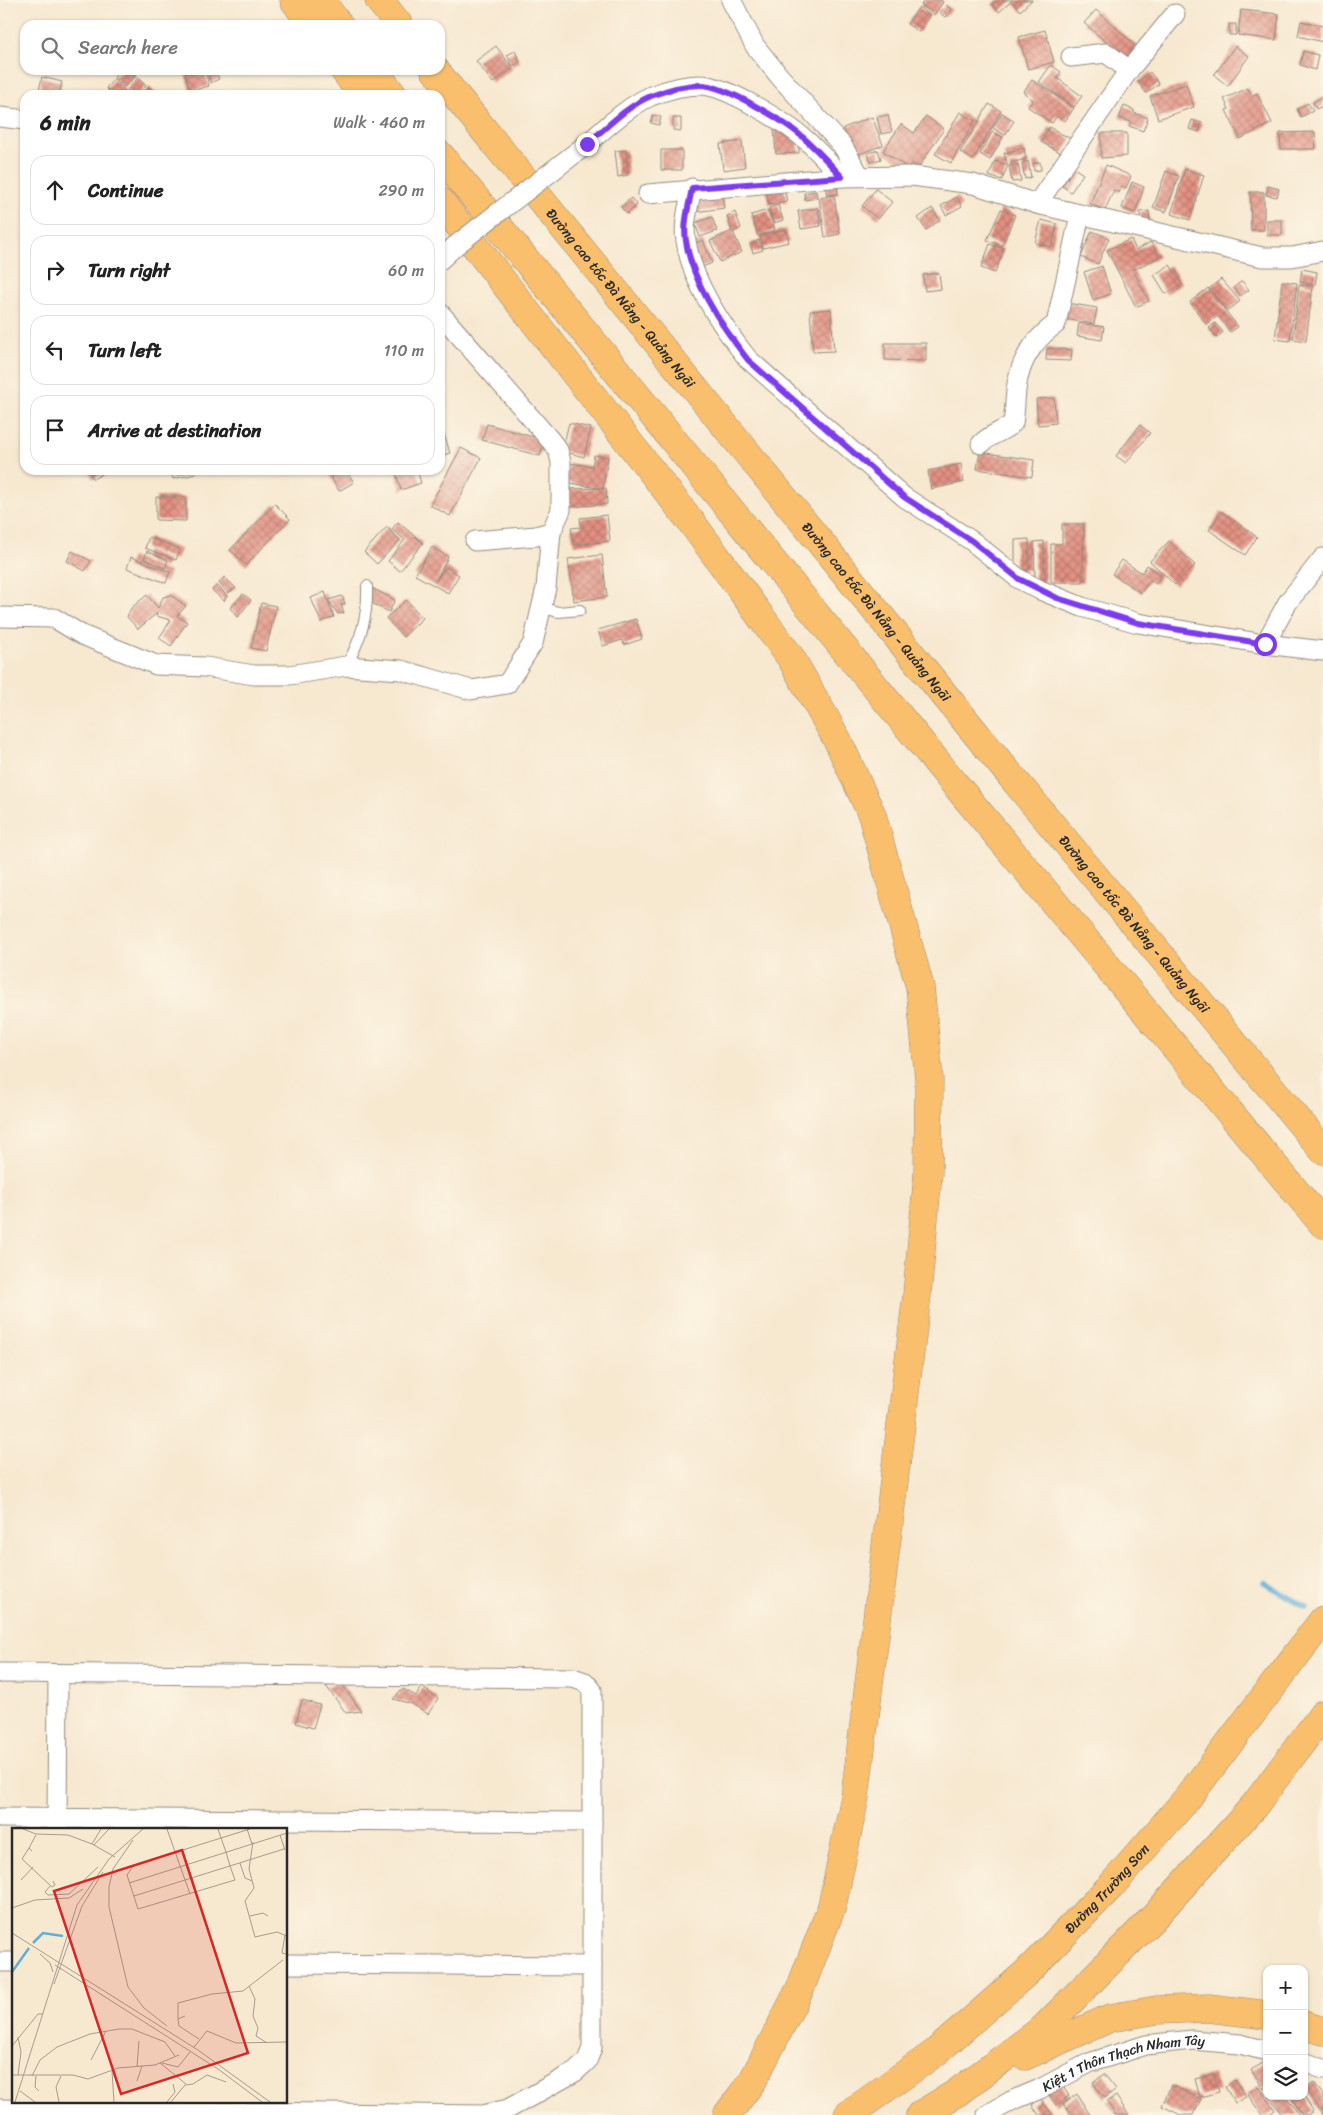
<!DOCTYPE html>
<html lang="en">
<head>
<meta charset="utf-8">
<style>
	body { margin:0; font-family:Sriracha,sans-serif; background:#f2f2f2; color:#222 }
	.controls { position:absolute; right:15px; bottom:15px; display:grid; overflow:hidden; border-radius:10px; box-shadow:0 1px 4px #0004 }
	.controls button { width:45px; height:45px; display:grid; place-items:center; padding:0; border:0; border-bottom:1px solid #e0e0e0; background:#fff; color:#222; font:25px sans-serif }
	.stop { position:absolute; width:15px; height:15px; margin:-11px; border:4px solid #7c3aed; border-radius:50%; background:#fff }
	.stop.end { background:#7c3aed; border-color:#fff; box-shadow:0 1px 5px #0008 }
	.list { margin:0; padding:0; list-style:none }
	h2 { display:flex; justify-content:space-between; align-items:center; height:65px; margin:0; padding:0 20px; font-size:21px }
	h2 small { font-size:16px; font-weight:400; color:#767676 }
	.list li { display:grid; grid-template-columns:32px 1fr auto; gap:15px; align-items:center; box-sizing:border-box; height:70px; margin:0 10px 10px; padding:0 10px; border:1px solid #e0e0e0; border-radius:15px }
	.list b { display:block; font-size:19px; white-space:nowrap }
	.list em { font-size:16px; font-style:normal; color:#767676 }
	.icon { flex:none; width:28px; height:28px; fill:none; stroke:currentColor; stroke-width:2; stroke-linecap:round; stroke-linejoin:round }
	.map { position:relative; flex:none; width:1323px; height:2115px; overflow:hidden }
	.search { position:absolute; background:#fff; box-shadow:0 1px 4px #0004; left:20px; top:20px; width:425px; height:55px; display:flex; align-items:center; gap:12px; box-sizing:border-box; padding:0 18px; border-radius:15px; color:#767676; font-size:19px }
	.panel { position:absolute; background:#fff; box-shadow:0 1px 4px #0004; left:20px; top:90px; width:425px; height:385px; border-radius:15px }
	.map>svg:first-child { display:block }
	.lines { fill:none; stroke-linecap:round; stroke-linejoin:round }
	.stream { stroke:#5fafd9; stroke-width:5.5 }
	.building { fill:url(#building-cross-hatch) }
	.lane-casing { stroke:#918a7e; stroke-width:12 }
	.street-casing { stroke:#918a7e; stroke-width:21 }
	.highway-casing { stroke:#918a7e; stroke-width:29 }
	.lane { stroke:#fff; stroke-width:10 }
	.street { stroke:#fff; stroke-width:19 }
	.highway { stroke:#f9bf6d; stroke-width:28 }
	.street-bridge-casing { stroke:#918a7e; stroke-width:21; stroke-linecap:butt }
	.street-bridge { stroke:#fff; stroke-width:19 }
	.route { stroke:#7c3aed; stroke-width:6 }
	.labels { text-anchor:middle; stroke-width:4; stroke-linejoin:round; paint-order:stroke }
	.street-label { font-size:14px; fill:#2b2b2b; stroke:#fcf5e5 }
	.inset-river { fill:none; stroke:#5fafd9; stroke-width:2.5 }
	.inset-road { fill:none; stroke:#a59c8e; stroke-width:1 }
	.view { fill:#d62828; fill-opacity:0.15; stroke:#d62828; stroke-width:2.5 }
	.inset-edge { fill:none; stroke:#2b2b2b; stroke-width:2.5 }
</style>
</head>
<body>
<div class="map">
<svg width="1323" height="2115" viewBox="0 0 1323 2115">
	<defs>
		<pattern id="building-cross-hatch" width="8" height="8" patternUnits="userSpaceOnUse" patternTransform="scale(1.25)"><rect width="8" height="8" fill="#e39182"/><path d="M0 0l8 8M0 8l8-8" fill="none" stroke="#b8776b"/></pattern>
	</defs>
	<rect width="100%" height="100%" fill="#fcf5e5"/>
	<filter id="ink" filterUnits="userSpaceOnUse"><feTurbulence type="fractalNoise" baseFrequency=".02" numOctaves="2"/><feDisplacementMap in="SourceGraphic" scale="10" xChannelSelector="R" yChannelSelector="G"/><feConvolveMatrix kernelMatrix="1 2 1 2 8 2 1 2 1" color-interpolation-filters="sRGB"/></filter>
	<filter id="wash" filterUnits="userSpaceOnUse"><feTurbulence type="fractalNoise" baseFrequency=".0096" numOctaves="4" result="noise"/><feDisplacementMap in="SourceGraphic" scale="20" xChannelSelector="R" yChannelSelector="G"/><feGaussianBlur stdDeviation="1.12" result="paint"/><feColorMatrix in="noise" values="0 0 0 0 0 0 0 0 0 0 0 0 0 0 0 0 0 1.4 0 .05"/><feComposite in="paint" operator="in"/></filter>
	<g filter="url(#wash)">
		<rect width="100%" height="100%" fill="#f7e8d0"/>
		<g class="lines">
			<!-- stream -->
			<path class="stream" d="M1265,1583L1306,1607"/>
		</g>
		<g id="blocks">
			<!-- building -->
			<path class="building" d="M925,0H941L943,2L934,15L921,5Z
				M997,0H1013L999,12L992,4Z
				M1019,0H1032L1020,11L1014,4Z
				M946,5L952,10L945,17L939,12Z
				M919,7L930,15L919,32L907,24Z
				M1096,10L1140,49L1129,62L1084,23Z
				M1241,10L1279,14L1276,40L1238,35Z
				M1301,21L1323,26V42L1298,36Z
				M1229,24H1236V35H1229Z
				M1045,30L1054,62L1028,69L1019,37Z
				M496,46L513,68L493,83L476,61Z
				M1235,46L1249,56L1228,86L1214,75Z
				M515,51L520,62L513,66L507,55Z
				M1303,51L1318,55L1315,70L1300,65Z
				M1051,65L1061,72L1057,78L1082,96L1074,107L1039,82Z
				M122,70H131L136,76L124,87L114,77Z
				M197,70H205L209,86L190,91L185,74Z
				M216,72L219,79L211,83L208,76Z
				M1150,72L1159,84L1146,93L1138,82Z
				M42,77L62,82L59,95H38Z
				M138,78L146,86L137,95H133L127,90Z
				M114,79L129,95H113L106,88Z
				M1032,80L1074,108L1065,121L1057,116L1052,123L1028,107L1033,100L1023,92Z
				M1186,84L1194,107L1158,119L1150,96Z
				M149,87L158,95H142Z
				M1248,88L1252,96L1257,93L1272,123L1240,139L1226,110L1229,109L1224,99Z
				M1323,97V106L1316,109L1313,102Z
				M1308,103L1313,111L1301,117L1297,109Z
				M989,104L1001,111L973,160L960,152Z
				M1124,106L1134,110V113L1148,118L1143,131L1129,126L1131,122L1119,118Z
				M960,112L975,121L951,163L935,154Z
				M1002,113L1014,121L1005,135L993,128Z
				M653,115L661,117L659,125L651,123Z
				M888,115L892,132L881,134L877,117Z
				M926,116L944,129L918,168L911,163L908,168L883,151L901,124L914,133Z
				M872,117L883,145L854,156L843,128Z
				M673,118H681V131L673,130Z
				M1192,120L1202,123L1199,132L1189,129Z
				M798,125L799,153L776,154L774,127Z
				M1049,127L1071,139L1063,154L1041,142Z
				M992,132L1003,137L990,160L980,154Z
				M1315,132L1316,149H1281L1280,133Z
				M1101,133H1127V156L1101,158Z
				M742,141L745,167L723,170L720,144Z
				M1024,148L1026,159L1007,164L1004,153Z
				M626,150L628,175L618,177L615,151Z
				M661,150H682V170H661Z
				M878,150L881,159L871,162L868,153Z
				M995,161L1008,165L1002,180L989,176Z
				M1028,161L1031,177L1025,179L1022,163Z
				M1040,162L1041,170L1034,171L1033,163Z
				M1018,164L1021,181L1012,182L1009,166Z
				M1106,165L1131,176L1126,188L1122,186L1119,193L1114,190L1105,210L1090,204Z
				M1074,168L1083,174L1071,192L1062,186Z
				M1185,169L1204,175L1190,220L1171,214Z
				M1166,171L1179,176L1166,212L1153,208Z
				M1132,182L1144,187L1135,213L1122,208Z
				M837,184L838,194L827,195L825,186Z
				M1268,186L1279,189L1277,197L1266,195Z
				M784,187L787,202L769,205L766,190Z
				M876,189L892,202L878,219L862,206Z
				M816,191L817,198L805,200L804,193Z
				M1250,192H1264V230H1251Z
				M722,193L724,208L695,212L692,197Z
				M834,195L840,234L825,237L819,198Z
				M957,197L962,206L946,215L941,206Z
				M631,198L637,205L627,214L621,207Z
				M778,205L783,220L774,223L769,208Z
				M818,208L821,226L801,229L798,211Z
				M932,208L940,220L926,230L918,218Z
				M1001,209L1015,215L1002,246L987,240Z
				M768,210L775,230L758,236L751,215Z
				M1149,211L1150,224L1141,225L1140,212Z
				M735,212L741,228L733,232L742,252L720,262L710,241L732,231L727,216Z
				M712,217L717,231L700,237L695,223Z
				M1041,220L1057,224L1052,247L1035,243Z
				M1267,220H1282V235H1267Z
				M786,229L789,242L763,248L760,236Z
				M1092,231L1109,238L1098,264L1081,257Z
				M1131,239L1136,250L1151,242L1159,257L1133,270L1149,301L1136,307L1107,250Z
				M703,240L712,263L700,268L691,245Z
				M759,240L763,250L753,253L750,244Z
				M990,244L1004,249L995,273L981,268Z
				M1170,265L1182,284L1166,294L1154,275Z
				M1102,266L1111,294L1093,300L1084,272Z
				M1302,269L1317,272L1315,285L1300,282Z
				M939,273L941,289L925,291L923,275Z
				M1221,279L1240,301L1228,311L1209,289Z
				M1242,281L1249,290L1240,296L1234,287Z
				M1282,281L1297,283L1290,341L1275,339Z
				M1299,285L1313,286L1306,341L1293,339Z
				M1208,288L1238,327L1230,332L1218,316L1206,324L1190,302Z
				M1067,303L1097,308L1094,324L1064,319Z
				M831,309L834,351L813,352L810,311Z
				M1079,323L1104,327L1102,340L1077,336Z
				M1215,323L1223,332L1217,338L1209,328Z
				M885,343H926V361L885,360Z
				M1047,348L1072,350L1071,361L1046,360Z
				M1054,398L1056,423L1038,425L1036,399Z
				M569,423L591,428L584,457L562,451Z
				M487,424L544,440L540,456L482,440Z
				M1140,425L1150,433L1126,463L1116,456Z
				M443,430L450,453L440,456V431Z
				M461,448L481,458L450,516L430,505Z
				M980,452L1034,460L1032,477L977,469Z
				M594,455L608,457L603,489L566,482L569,463L592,466Z
				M961,464L964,482L931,489L928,471Z
				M88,470H109L93,479Z
				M171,470H195L196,474L173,479Z
				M340,470H357L348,474L354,482L339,491L330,476Z
				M404,470H417L421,483L401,490L396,473Z
				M606,488L607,504L570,507L568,489Z
				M156,497H186V521L156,520Z
				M275,504L290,519L246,565L230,550Z
				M1221,511L1257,537L1245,555L1209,530Z
				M607,515L610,541L574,545L571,528L581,527L580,518Z
				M398,522L423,543L400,571L388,561L405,540L392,529Z
				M1062,524H1084L1083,582H1051V544H1062Z
				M387,527L400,540L377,564L364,552Z
				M149,537L180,549L176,560L145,548Z
				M1029,539V569L1015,573V540Z
				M1044,541L1045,582H1035L1034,542Z
				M1169,541L1195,565L1175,585L1150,561Z
				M432,547L448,557L436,581L446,567L459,575L448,593L415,575Z
				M72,551L91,561L85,571L67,561Z
				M147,551L168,560L165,568L144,559Z
				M602,555L607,597L574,601L568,559Z
				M131,557L170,572L166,583L127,568Z
				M1122,560L1142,573L1147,565L1161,575L1156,584L1150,580L1141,593L1112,574Z
				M224,577L236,588L228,593L219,583Z
				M217,585L227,596L224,601L212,590Z
				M368,586L395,600L389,612L362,598Z
				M325,592L334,617L321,622L311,598Z
				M243,594L251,600L238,617L230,608Z
				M147,595L158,608L163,597L171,595L186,606L177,616L187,622L171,646L159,638L171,620L156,616L157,613L138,629L127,617L131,608Z
				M342,596L345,604L341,605L344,613L338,614L328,600Z
				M406,600L423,618L403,637L386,618Z
				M261,603L276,606L266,651L251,648Z
				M636,619L642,639L624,645L622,640L603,646L598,630Z
				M342,1684L361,1711L346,1713L326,1686Z
				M422,1687L438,1698L428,1714L412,1704L393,1699L403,1689L416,1696Z
				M302,1700L320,1705L313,1728L296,1723Z
				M1263,2063L1267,2069V2087L1264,2089L1251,2070Z
				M1104,2074L1116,2089L1105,2098L1093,2083Z
				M1214,2074L1219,2092L1200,2097L1195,2079Z
				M1059,2080L1069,2096L1056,2105L1045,2089Z
				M1235,2080L1246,2097L1235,2103L1225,2087Z
				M1314,2082L1323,2095V2115L1305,2089Z
				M1171,2085L1201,2099L1193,2115H1181L1162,2106Z
				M1258,2086L1275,2110L1268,2115H1262L1247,2094Z
				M1077,2094L1090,2115H1071L1063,2103Z
				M1116,2096L1129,2115H1116L1107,2102Z
				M1269,2096H1286L1299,2115H1282Z
				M1290,2096H1304L1313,2111L1307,2115H1302Z
				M1040,2098L1053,2115H1039L1032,2105Z"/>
		</g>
	</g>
	<g filter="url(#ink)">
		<use href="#blocks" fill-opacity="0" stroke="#918a7e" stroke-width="1"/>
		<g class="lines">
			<!-- lane casing -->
			<g class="lane-casing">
				<path id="lane" d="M541,607L558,612L580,610
					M346,666C361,640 368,616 367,586"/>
			</g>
			<!-- street casing -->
			<g class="street-casing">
				<g id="street">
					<path d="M731,0L755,46L780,77L842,145L860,176"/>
					<path d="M1071,57L1106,53L1129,70L1175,14"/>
					<path d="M0,117L25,120"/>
					<path d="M587,144C607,127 627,107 651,96C666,90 684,85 700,85C726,85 788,124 807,141C820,153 831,165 842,177"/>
					<path d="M692,188C689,205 683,224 686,241C692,282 723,328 748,359L904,497L972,541L1019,579L1040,590L1082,607L1138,623L1265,644L1323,651"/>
					<path d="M648,194L842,177L912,176L973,184L1037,204L1262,257H1292L1323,251"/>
					<path d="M1037,204L1129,70"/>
					<path d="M440,260L455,246"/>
					<path d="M440,313L551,441L558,450L561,462V510L551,532L536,536L475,541"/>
					<path d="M981,444C990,434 1003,432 1013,423C1016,407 1014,390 1019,375C1024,355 1038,336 1056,324L1080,215"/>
					<path d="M0,617L54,618L82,635L156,665L205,667L254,675H290L346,666L401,670L471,690L507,684L533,643L546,588L551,532"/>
					<path d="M1265,644L1288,602L1323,558"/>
					<path d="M0,1673L573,1678L585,1682L592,1690V2048L587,2061L575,2072L508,2109L483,2115L0,2109"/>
					<path d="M0,1818L592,1822"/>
					<path d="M57,1829L58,1674"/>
					<path d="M0,1962H14"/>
					<path d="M286,1964L592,1966"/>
					<path d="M1304,2062L1323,2069"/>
					<path id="s1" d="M987,2115L1011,2101L1040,2089L1089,2063L1146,2045L1192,2040L1240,2044L1267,2051"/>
				</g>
			</g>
			<!-- highway casing -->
			<g class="highway-casing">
				<g id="highway">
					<path d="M294,0L312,25"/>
					<path d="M320,0L339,25"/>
					<path d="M379,0L399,25"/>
					<path d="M344,70L362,95"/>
					<path d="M374,70L393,95"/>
					<path id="s2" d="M435,70L991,752L1323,1150"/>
					<path d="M440,155L949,777L1323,1224"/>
					<path d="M440,201L692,523L791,658L838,741L872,815L920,987L929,1079L928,1174L917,1295L855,1797L832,1906L800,1989L753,2080L727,2115"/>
					<path d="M1304,2025L1323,2031"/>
					<path d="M1025,2056L1110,2018L1157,2010L1209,2008L1267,2015"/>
					<path id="s3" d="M848,2115L936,2052L1026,1973L1111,1886L1186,1800L1323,1620"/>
					<path d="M920,2115L955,2094L1044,2028L1155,1916L1254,1806L1323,1714"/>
				</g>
			</g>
			<!-- lane -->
			<use href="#lane" class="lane"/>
			<!-- street -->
			<use href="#street" class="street"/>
			<!-- highway -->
			<use href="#highway" class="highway"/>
			<!-- street-bridge casing -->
			<g class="street-bridge-casing">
				<path id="street-bridge" d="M455,246L587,144"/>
			</g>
			<!-- street-bridge -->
			<use href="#street-bridge" class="street-bridge"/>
		</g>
	</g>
	<g class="lines" filter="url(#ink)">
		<!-- route -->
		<path class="route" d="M587,144C607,127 627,106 651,96C666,90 684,85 700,85C726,85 788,123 807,141C820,153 831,165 842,177L692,188C689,205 683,224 686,241C692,282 723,328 748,360L904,497L972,541L1019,579L1057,598L1138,623L1265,644"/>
	</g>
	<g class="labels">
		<!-- street labels -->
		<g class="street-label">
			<text dy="5" stroke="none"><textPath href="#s2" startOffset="294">Đường cao tốc Đà Nẵng - Quảng Ngãi</textPath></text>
			<text dy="5" stroke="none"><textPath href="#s2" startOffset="699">Đường cao tốc Đà Nẵng - Quảng Ngãi</textPath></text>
			<text dy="5" stroke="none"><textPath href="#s2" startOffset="1104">Đường cao tốc Đà Nẵng - Quảng Ngãi</textPath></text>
			<text dy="5" stroke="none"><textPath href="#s3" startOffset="345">Đường Trường Sơn</textPath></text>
			<text dy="5" stroke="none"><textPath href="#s1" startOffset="148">Kiệt 1 Thôn Thạch Nham Tây</textPath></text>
		</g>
	</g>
	<!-- overview -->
	<g transform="translate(12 1828)">
		<rect width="275" height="275" fill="#f7e8d0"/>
		<path class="inset-river" d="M21,115L31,105L51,108M0,144L17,120"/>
		<path class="inset-road" d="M11,1L24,6L56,7L80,16L103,29M155,1L178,66M206,1L209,10L214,24L218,38L223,52L126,81L115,47L121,38L123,37L209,10L238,1M235,1L240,16M268,7L273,22M121,12L101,41L97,59V79L116,159L132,180L155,198M241,14L237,41L242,60L233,73L243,109L265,104L275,108M80,16L89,1M82,17L97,1M17,20L10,31L40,59L43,57L41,53M20,23L17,20L24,7M228,35L233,50L240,53M9,52L21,39M117,55L275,5M38,58L33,64L36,67L57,66L86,39M122,68L272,21M0,80L23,72L57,70L71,61M238,88L251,85L256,88M0,105L186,222L258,274M273,107L270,125L275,126M28,126L38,135L41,144M43,137L206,241L250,274M42,156L70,78L91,44M237,158L243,171L241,188L246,200L244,208L255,215M173,188L166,191L167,198L187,211M166,191V175L200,166L231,163L271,132M0,218L26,186H31M182,219L195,203L224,215L275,214M79,232L94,203M148,235L174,256M150,235L166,239L178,224M125,238L127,213M100,243L102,274M0,247H61L76,251L106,240L143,237L167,227M6,247L9,224L6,209M20,248L28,232L45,219L78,206L107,201H120L153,214L163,228M24,248L23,259L27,263M125,253L130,238M8,263L23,274M3,274L65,77L97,31L131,1M47,274L44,259L49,248M155,274L163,264L161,256M159,274L173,257L181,256L195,247L214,254"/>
		<path class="view" d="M170,22L236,225L109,266L42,63Z"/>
		<rect width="275" height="275" class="inset-edge"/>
	</g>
</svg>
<div class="controls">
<button>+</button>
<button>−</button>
<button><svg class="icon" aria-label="layers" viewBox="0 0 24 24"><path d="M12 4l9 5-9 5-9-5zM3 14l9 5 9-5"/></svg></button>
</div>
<div class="stop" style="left:1265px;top:644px"></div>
<div class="stop end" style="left:587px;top:144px"></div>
<div class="search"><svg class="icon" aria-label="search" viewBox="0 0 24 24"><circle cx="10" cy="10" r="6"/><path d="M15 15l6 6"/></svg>Search here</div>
<section class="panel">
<h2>6 min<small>Walk · 460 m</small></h2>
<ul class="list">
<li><svg class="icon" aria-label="ahead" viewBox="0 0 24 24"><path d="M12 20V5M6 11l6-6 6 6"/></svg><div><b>Continue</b></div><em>290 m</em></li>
<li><svg class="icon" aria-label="right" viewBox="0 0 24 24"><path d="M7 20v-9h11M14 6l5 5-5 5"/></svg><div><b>Turn right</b></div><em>60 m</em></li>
<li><svg class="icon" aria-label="left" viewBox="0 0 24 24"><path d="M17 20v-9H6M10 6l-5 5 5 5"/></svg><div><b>Turn left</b></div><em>110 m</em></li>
<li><svg class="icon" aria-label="arrive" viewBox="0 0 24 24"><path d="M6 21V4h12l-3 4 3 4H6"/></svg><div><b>Arrive at destination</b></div></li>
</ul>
</section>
</div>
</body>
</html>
